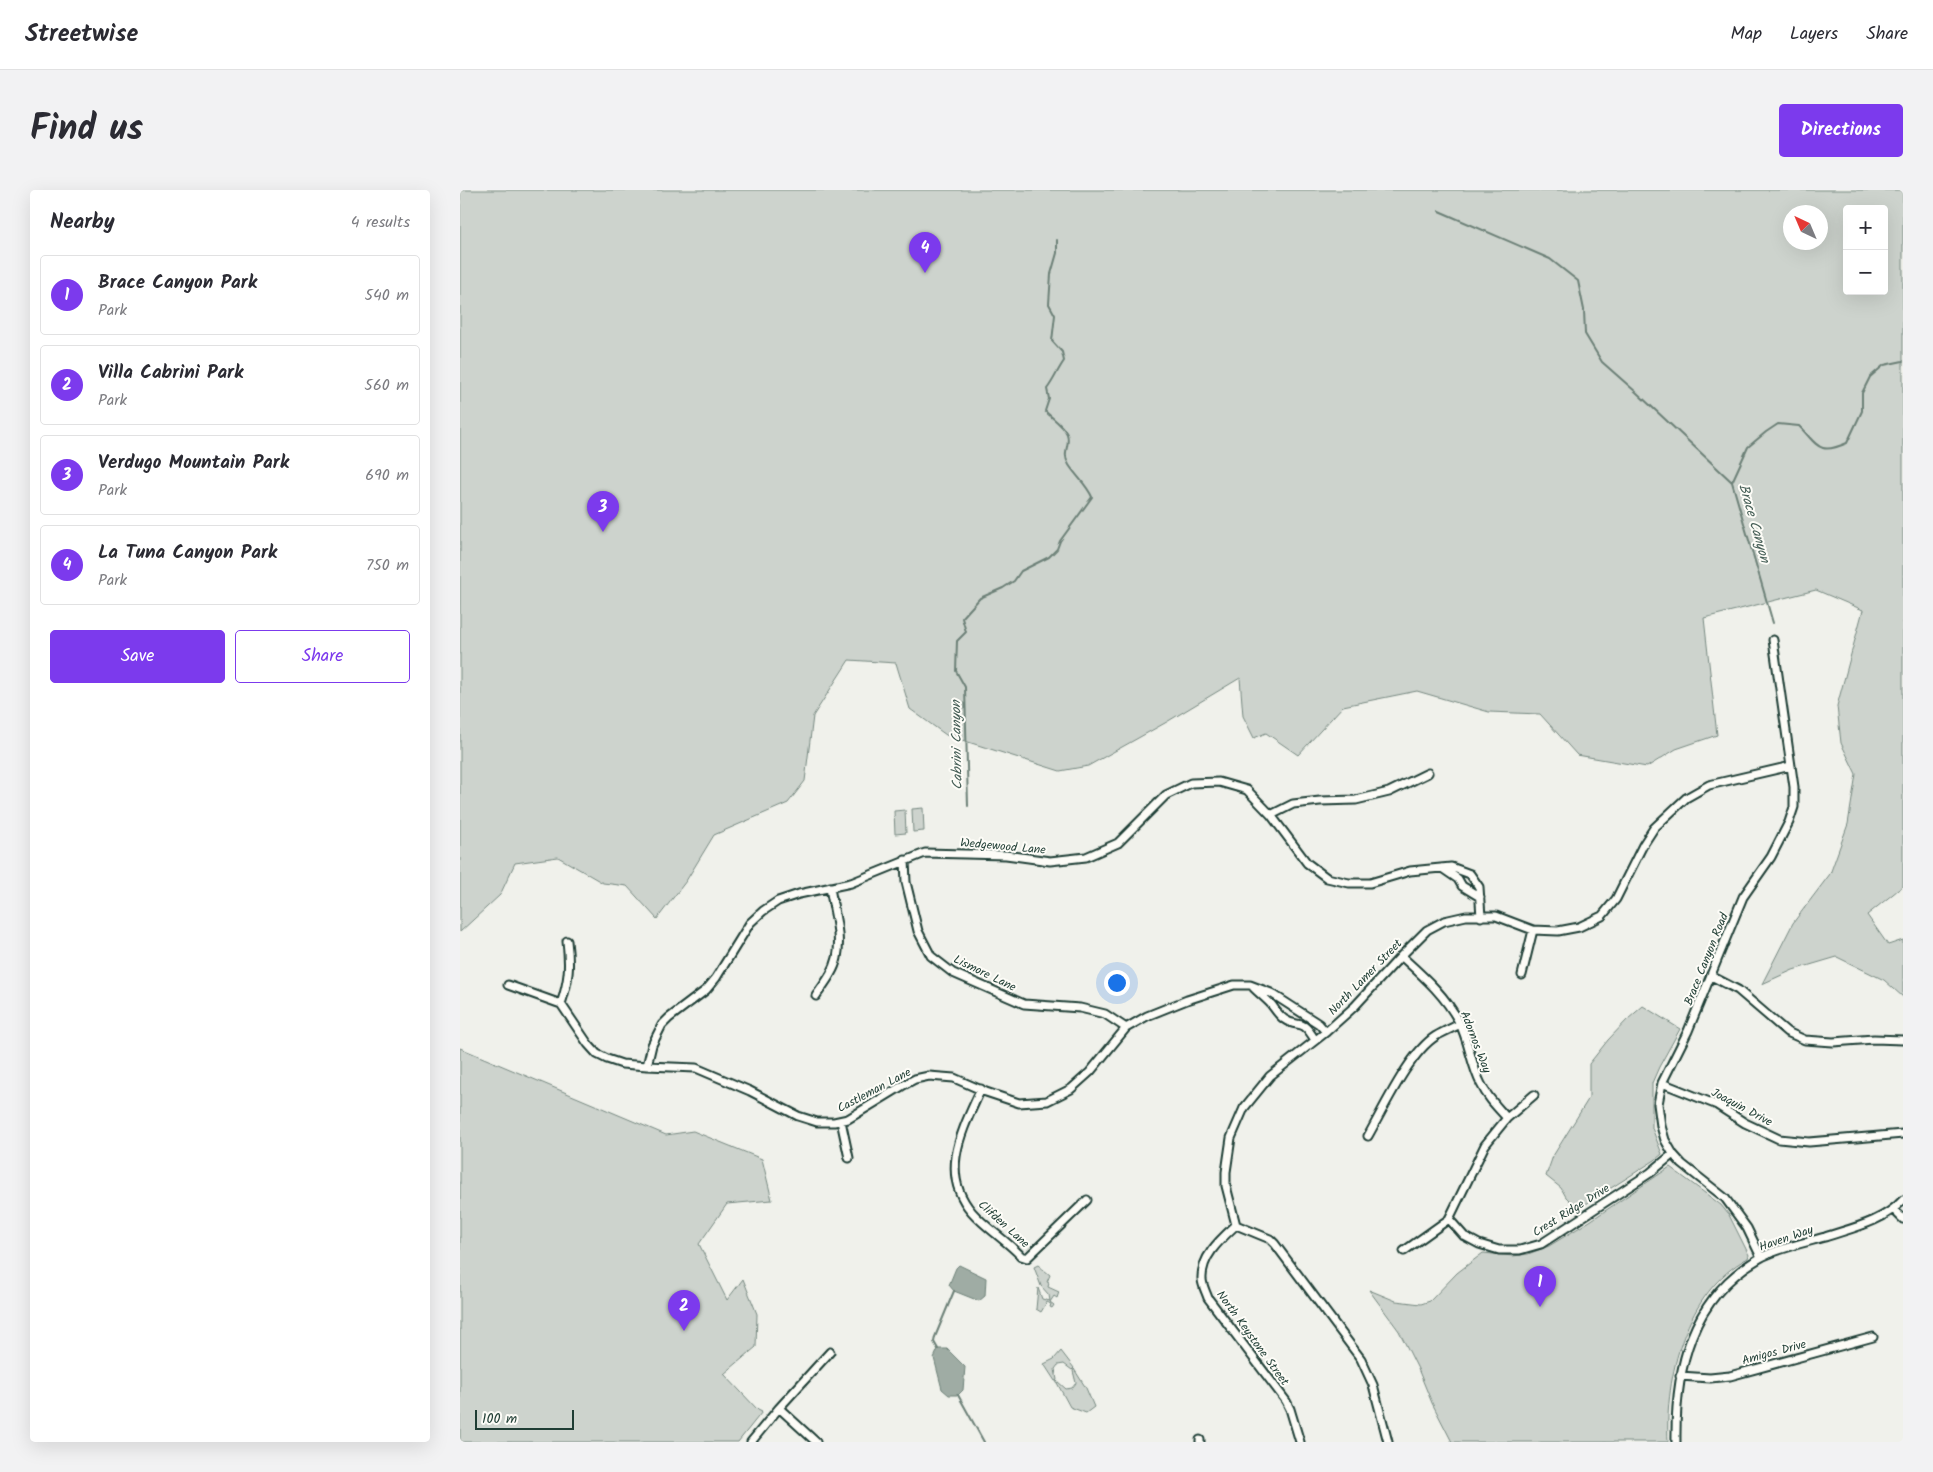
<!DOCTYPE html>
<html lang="en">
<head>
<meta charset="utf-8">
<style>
	body { margin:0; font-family:Kalam,sans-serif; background:#f2f2f3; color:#2b2b33 }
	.controls { position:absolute; right:15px; top:15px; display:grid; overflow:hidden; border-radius:5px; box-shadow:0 5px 20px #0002 }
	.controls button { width:45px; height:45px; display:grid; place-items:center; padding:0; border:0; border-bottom:1px solid #e1e1e2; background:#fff; color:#2b2b33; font:25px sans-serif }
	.compass { position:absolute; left:1323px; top:15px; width:45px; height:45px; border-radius:50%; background:#fff; box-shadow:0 5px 20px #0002; rotate:316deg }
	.scale { position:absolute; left:15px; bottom:12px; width:99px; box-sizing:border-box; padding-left:5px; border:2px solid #1f3d34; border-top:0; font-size:14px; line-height:18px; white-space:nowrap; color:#1f3d34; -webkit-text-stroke:4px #fdfcf7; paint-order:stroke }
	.you { position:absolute; left:656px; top:792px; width:18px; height:18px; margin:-12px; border:4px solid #fff; border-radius:50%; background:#1a73e8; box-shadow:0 0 0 8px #1a73e833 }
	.badge { display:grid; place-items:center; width:32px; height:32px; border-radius:50%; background:#7c3aed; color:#fff; font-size:16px; font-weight:700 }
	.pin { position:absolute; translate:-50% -41px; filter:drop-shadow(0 1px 2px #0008) }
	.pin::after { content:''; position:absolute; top:26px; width:18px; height:15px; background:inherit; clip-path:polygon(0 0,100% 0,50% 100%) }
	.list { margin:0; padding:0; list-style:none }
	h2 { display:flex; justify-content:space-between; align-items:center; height:65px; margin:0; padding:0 20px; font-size:21px }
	h2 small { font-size:16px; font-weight:400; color:#7c7c81 }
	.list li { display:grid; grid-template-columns:32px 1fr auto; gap:15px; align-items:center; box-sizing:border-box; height:80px; margin:0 10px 10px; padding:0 10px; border:1px solid #e1e1e2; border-radius:5px }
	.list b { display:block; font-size:19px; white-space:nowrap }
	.list p { margin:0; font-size:16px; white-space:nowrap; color:#7c7c81 }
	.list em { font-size:16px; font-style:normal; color:#7c7c81 }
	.actions { display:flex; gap:10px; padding:15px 20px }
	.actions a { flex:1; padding:11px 0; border:1px solid #7c3aed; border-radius:5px; text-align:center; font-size:18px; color:#7c3aed }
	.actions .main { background:#7c3aed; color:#fff }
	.map { position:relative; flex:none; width:1443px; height:1252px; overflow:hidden; border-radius:5px }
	header { display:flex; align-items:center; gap:30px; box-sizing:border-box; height:70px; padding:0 25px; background:#fff; border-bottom:1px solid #e1e1e2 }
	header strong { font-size:24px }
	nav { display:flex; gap:28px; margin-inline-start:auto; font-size:18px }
	.intro { display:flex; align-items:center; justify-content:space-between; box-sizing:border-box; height:120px; padding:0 30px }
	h1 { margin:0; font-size:35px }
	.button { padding:12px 22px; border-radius:5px; background:#7c3aed; color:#fff; font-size:18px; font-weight:700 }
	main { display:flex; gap:30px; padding:0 30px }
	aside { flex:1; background:#fff; border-radius:5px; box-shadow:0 5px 20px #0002 }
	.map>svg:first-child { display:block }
	.green { fill:#cdd3cd; stroke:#768880; fill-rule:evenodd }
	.water { fill:#9faca4; stroke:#6c8077 }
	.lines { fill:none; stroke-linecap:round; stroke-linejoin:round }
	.stream { stroke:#6c8077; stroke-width:2 }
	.minor-casing { stroke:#1f3d34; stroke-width:11 }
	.minor { stroke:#fdfcf7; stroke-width:7 }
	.labels { text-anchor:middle; stroke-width:4; stroke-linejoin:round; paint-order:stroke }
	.street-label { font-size:12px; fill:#1f3d34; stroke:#fdfcf7 }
	.water-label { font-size:14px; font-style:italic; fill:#455e56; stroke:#fdfcf7 }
</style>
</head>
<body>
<header>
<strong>Streetwise</strong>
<nav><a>Map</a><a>Layers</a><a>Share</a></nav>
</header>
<div class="intro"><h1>Find us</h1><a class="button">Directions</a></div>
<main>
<aside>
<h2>Nearby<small>4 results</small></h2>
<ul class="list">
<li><span class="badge">1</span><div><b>Brace Canyon Park</b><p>Park</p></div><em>540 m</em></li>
<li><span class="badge">2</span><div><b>Villa Cabrini Park</b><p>Park</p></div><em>560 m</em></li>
<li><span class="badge">3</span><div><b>Verdugo Mountain Park</b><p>Park</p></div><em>690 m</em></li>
<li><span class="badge">4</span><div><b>La Tuna Canyon Park</b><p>Park</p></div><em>750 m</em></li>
</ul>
<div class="actions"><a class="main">Save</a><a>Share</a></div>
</aside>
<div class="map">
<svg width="1443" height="1252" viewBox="0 0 1443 1252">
	<rect width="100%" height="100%" fill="#f0f1eb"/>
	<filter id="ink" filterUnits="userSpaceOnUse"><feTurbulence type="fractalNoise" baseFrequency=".02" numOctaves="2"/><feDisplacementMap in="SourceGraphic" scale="10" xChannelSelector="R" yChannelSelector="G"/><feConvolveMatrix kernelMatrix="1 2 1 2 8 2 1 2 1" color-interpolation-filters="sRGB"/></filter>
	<g filter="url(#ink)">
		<!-- green -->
		<path class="green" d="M0,0H1443V696L1407,725L1428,755L1443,750V807L1424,790L1377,767L1333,780L1302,794L1333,733L1370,684L1388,634L1396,584L1381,553L1377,516L1403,420L1356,400L1244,428L1257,545L1216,559L1187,577L1117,565L1080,524L1029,522L957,501L883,516L838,565L806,543L794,548L783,526L780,488L705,533L628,576L600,581L486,545L450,519L436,473L389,470L353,526L345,591L328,613L254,645L226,691L197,729L167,696L143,693L98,667L55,673L40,705L0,742ZM1387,19H1424V101H1387ZM1330,22H1360V52H1330Z
			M463,618L464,641L453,642L452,619Z
			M445,620L446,643L435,644L434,621Z
			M1183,816L1220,839L1199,877L1192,893V938L1202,964L1195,970L1118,1019L1106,1007L1101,998L1086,986L1093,966L1129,908V874L1148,850L1168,829Z
			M0,858L206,945L233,941L302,969L312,1010L267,1014L239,1054L267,1110L283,1089L297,1124L296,1157L264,1184L298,1220L302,1222L278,1252H0Z
			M1210,977L1261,1015L1269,1025L1289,1065L1288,1068C1225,1102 1205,1186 1208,1252H992L972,1213L958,1179L939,1141L909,1100L936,1111L961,1114L970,1111L997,1083L1023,1063L1053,1066L1068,1064L1089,1056L1130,1031Z
			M578,1075L590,1085L587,1092L589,1093L588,1097L599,1102L597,1108L594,1106L590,1112L594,1115L592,1118L590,1117L591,1114L587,1112L581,1122L576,1119L578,1098L582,1109L590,1111L589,1105L581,1096L574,1077Z
			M601,1161L614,1178L612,1180L604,1174L598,1175L595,1179L597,1190L595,1191L584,1174L594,1169Z
			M614,1179L626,1198L634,1217L626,1223L610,1217L596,1191H597L606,1199L612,1198L616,1193L613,1181Z"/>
		<!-- water -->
		<path class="water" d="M499,1075L526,1088L525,1106L519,1111L494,1101L489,1095L496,1078Z
			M478,1159H487L505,1177L503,1200L498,1205H489L482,1199L474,1168Z"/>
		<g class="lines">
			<!-- stream -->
			<path class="stream" d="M979,21L1090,69L1118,91L1124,120L1125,144L1142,172L1176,202L1272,292
				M1313,433L1272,292L1288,257L1306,242L1318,234L1339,236C1358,255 1358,266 1387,253L1402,221V203L1410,187L1424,175L1443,171
				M508,616L505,497L496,481L497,451L506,442L502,428L520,408L543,398L554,391L561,381L589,367L597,359L600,351L632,307C627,295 616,286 609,275C601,262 611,255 607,244C604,236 592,228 585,221L589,209L587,199C594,190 597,181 604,171L602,162L592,151L595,125L589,114L591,84L597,63V50
				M478,1159L474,1152L475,1147L494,1101
				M498,1205L524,1252"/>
			<!-- minor casing -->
			<g class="minor-casing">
				<path id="minor" d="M811,625L833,614L860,611L896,610L929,602L968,583
					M445,670L446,692L458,741L471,766L493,783L564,814L620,818L645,824L666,838
					M982,678L998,689L1002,696L1020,707
					M941,766C963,786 985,805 999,832C1009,851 1011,875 1021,894C1027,907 1037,917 1047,928
					M1062,785L1073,740
					M1251,786L1278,800L1327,842L1345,850L1373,852L1414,849L1443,850
					M48,795L101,814L128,854L137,864L147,869L162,874L187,876L236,878L290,901L338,926L357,932H374L388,929L442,896L455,889L469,886L494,888L526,902L559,913L587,911L611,899L630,882L666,838L687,826L727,810L774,795H790L811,803L859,834L866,842
					M793,797C799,803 805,808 811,814C815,819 818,825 824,829C839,840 840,825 855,850
					M356,806C364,794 374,782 377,768C382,745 373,719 370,697
					M101,814C109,790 110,776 107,751
					M187,876L192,855L202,835L209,828L246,800L256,788L290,733L303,721L318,711L339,704L391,693L465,663L546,665L590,671L626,667L658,653L706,605L731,593L759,592L787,600L811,625L847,673L867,688L889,693H910L950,681L991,677L1010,684L1019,697L1021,727
					M1202,893L1257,915L1285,933L1319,949L1349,952L1443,944
					M521,899C503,939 478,983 512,1022C526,1038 546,1050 561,1066L567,1068L627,1010
					M381,931L389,968
					M908,946C924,918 949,863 976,846C983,842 992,838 1000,834
					M1434,1020L1443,1029
					M989,1029L1004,1046L1019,1054L1039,1060H1060L1081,1054L1190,983L1213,964
					M776,1035C761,1049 741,1066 742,1089C742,1095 746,1102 748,1108L826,1211L830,1219L840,1252
					M944,1061L989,1029L1025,955L1047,928L1074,905
					M1301,1067L1287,1038L1265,1008L1222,974L1213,964L1205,950L1201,936L1198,914L1202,893L1228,841L1283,707L1311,667L1329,632L1334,617V597L1313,450
					M1220,1186L1250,1188L1270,1186L1413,1147
					M319,1218L356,1252
					M740,1250V1252
					M291,1252L319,1218L370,1162
					M928,1252L913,1195L901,1169L815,1054L810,1049L776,1035L766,996V982L771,948L784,918L810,886L866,842L895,816L941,766L967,740L984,731L1006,726H1036L1073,740L1098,741L1119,737L1142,726L1156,709L1183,655L1194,638L1226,608L1249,595L1331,576
					M1216,1252C1215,1178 1231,1107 1300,1068C1315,1059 1347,1052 1365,1047C1392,1038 1423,1032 1443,1010"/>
			</g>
			<!-- minor -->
			<use href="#minor" class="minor"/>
		</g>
	</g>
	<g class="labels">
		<!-- street labels -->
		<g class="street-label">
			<text transform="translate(543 656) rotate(5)" y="4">Wedgewood Lane</text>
			<text transform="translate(1246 769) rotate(-68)" y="4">Brace Canyon Road</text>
			<text transform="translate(525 783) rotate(26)" y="4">Lismore Lane</text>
			<text transform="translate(905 787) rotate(-46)" y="4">North Lamer Street</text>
			<text transform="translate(1016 852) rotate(69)" y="4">Adornos Way</text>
			<text transform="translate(414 900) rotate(-28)" y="4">Castleman Lane</text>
			<text transform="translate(1282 917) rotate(28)" y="4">Joaquin Drive</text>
			<text transform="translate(1111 1020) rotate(-32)" y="4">Crest Ridge Drive</text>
			<text transform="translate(544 1034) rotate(42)" y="4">Clifden Lane</text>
			<text transform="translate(1326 1048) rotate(-19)" y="4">Haven Way</text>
			<text transform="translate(793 1148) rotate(54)" y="4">North Keystone Street</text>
			<text transform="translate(1314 1162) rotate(-15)" y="4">Amigos Drive</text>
		</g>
		<!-- water labels -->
		<g class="water-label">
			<text transform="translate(1295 333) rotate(74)" y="5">Brace Canyon</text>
			<text transform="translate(496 555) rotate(-91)" y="5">Cabrini Canyon</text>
		</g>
	</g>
</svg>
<div class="controls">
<button>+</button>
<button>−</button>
</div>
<svg class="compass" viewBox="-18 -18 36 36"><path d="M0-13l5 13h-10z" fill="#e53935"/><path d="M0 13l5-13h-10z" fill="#7c7c81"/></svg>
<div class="scale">100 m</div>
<div class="you"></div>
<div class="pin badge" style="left:1080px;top:1117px">1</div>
<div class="pin badge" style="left:224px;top:1141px">2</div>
<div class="pin badge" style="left:143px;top:342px">3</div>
<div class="pin badge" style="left:465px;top:83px">4</div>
</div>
</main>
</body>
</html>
